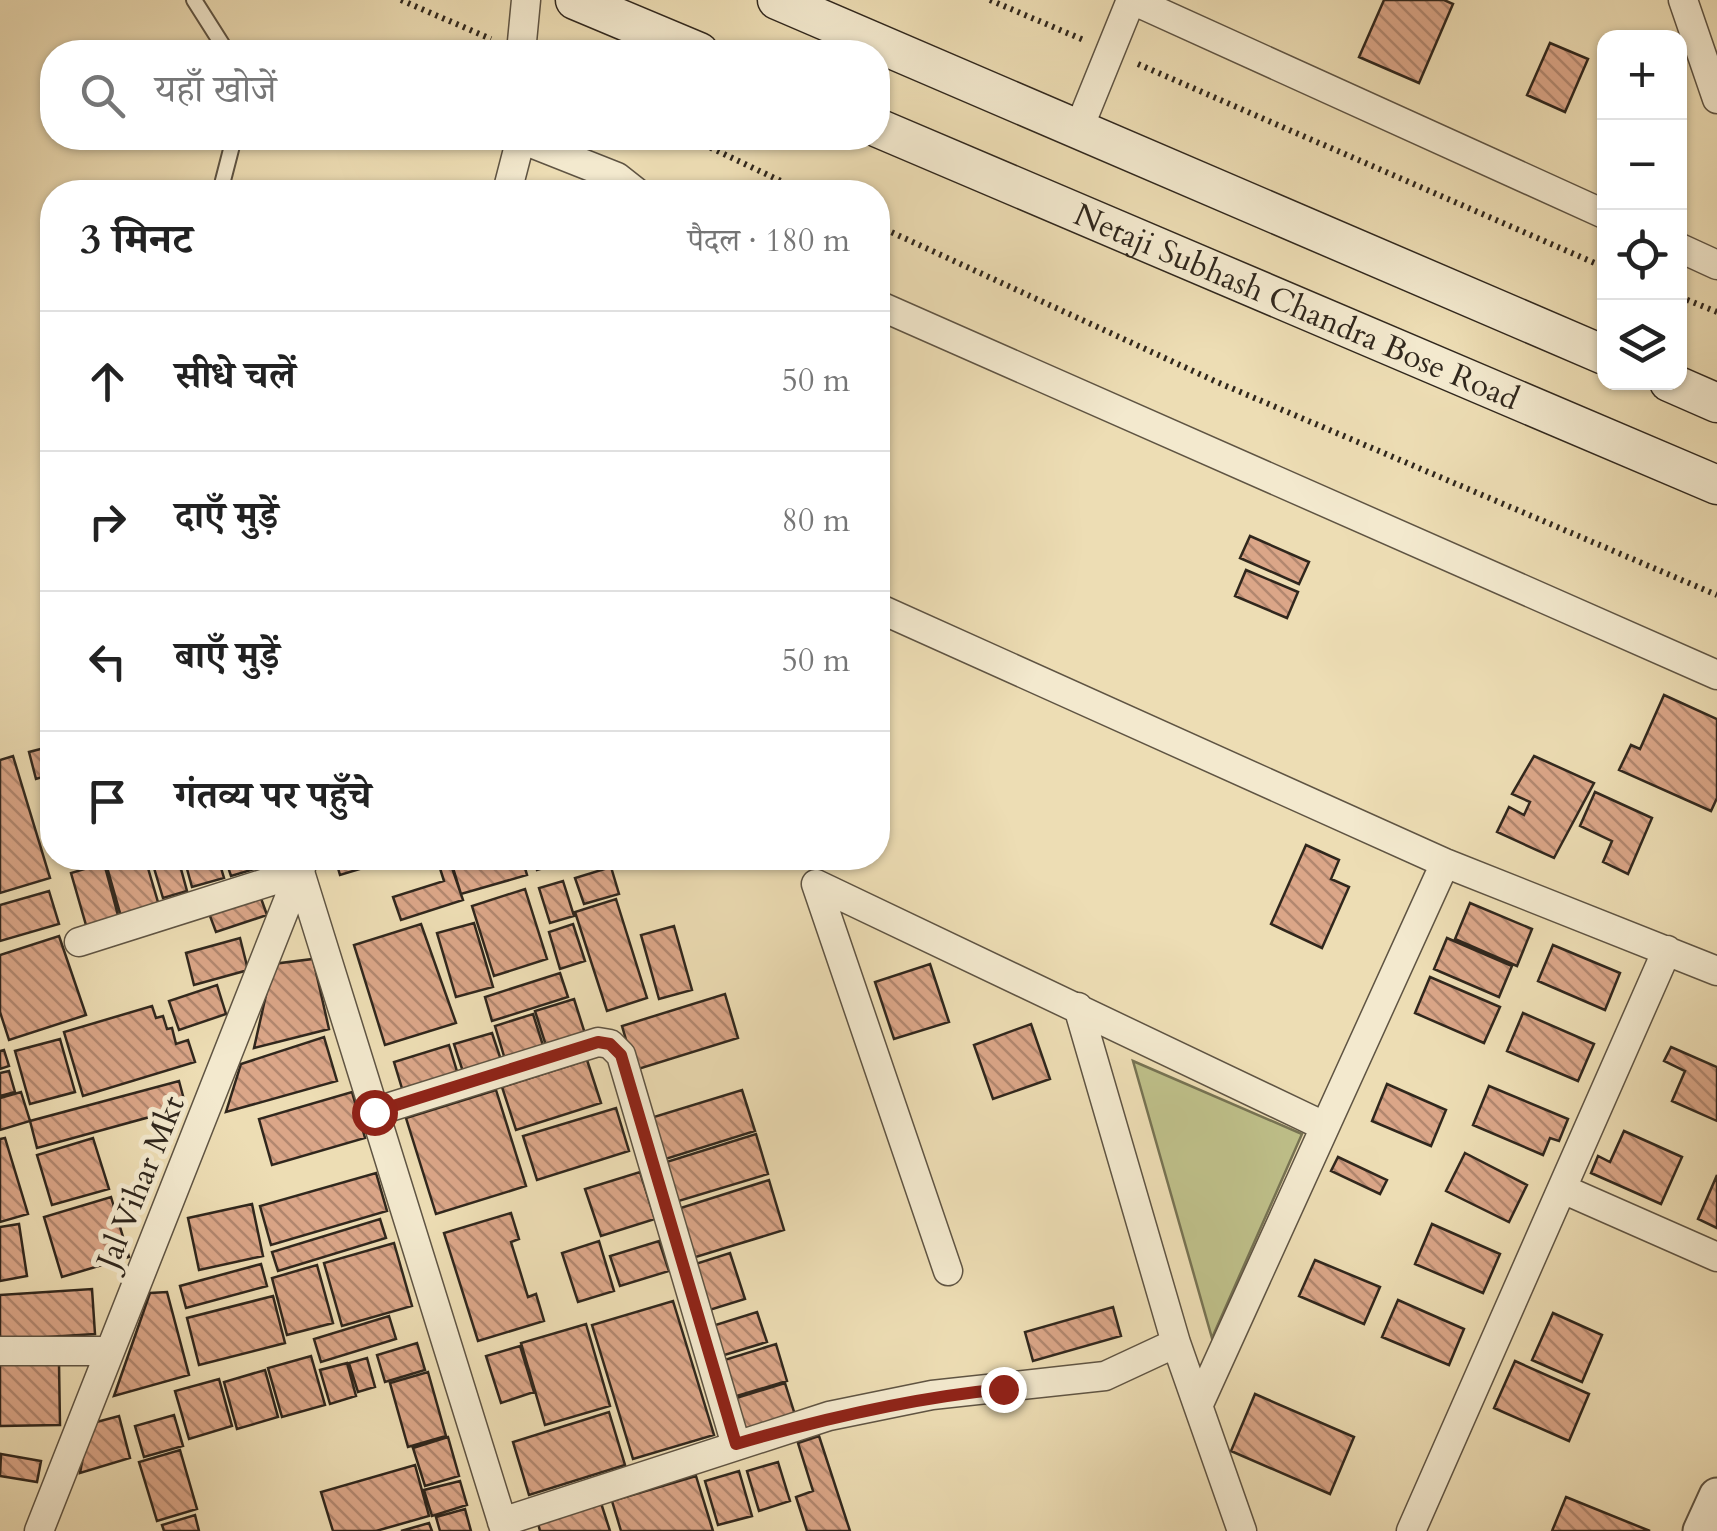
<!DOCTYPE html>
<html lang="hi">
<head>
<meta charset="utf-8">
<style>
	body { margin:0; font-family:Cardo,"Noto Serif Devanagari",serif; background:#f2f2f2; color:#222 }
	.controls { position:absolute; right:30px; top:30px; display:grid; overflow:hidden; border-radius:20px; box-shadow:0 2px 8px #0004 }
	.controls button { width:90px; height:90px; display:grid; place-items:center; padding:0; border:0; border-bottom:2px solid #e0e0e0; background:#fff; color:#222; font:50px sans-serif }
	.stop { position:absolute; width:30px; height:30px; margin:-22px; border:8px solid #8f2418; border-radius:50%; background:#fff }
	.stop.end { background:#8f2418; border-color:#fff; box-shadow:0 2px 10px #0008 }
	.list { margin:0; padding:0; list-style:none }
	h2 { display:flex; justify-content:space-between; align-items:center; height:130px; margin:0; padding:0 40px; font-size:42px }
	h2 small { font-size:32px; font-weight:400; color:#767676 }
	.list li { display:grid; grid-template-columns:65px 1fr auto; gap:30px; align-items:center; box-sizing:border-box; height:140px; padding:0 40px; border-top:2px solid #e0e0e0 }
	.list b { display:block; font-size:38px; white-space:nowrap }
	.list em { font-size:32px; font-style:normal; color:#767676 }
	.icon { flex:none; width:55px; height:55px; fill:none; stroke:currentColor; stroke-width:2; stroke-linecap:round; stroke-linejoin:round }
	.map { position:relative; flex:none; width:1717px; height:1531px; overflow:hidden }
	.search { position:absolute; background:#fff; box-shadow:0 2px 8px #0004; left:40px; top:40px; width:850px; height:110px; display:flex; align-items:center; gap:25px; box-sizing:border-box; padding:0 35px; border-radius:40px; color:#767676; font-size:38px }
	.panel { position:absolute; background:#fff; box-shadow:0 2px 8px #0004; left:40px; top:180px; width:850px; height:690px; border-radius:40px }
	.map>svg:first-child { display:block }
	.park { fill:#bebf89; stroke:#777353; stroke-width:2.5 }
	.building { fill:url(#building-back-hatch); stroke:#30271d; stroke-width:2.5 }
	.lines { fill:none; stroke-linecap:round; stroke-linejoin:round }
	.service-casing { stroke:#5f5443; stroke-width:18 }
	.minor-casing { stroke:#5f5443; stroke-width:31 }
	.tertiary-casing { stroke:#5f5443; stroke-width:39 }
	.secondary-casing { stroke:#30271d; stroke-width:41 }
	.path { stroke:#30271d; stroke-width:6; stroke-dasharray:2.5 5; stroke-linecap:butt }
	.service { stroke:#f3e9ce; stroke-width:14 }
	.minor { stroke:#f3e9ce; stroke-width:28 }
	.tertiary { stroke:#f3e9ce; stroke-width:35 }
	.secondary { stroke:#f3e9ce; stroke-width:38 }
	.route { stroke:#8f2418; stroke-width:12 }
	.labels { text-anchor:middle; stroke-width:10; stroke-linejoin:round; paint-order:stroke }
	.street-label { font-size:32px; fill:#30271d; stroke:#f3e9ce }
</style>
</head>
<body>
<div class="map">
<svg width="1717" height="1531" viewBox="0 0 1717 1531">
	<defs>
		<pattern id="building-back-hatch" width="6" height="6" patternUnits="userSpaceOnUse" patternTransform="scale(2.5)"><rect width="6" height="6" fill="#dba688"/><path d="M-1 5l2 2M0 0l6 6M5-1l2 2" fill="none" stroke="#b2876f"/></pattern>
	</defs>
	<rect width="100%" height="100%" fill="#edddb4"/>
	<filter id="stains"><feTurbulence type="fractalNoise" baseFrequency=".002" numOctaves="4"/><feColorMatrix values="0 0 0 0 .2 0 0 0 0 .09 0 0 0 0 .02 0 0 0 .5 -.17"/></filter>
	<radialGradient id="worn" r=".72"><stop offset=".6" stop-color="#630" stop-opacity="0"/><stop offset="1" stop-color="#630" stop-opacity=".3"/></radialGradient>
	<!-- park -->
	<path class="park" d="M1133,1061L1302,1134L1212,1338Z"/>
	<!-- building -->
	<path class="building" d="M1384,0H1444L1453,4L1419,83L1359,57Z
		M1550,43L1588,59L1565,112L1527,95Z
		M1250,536L1309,562L1299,584L1240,558Z
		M1246,570L1298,592L1287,618L1235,596Z
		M1664,695L1717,719V798L1711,811L1619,770L1631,745L1640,749Z
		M52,746V774L36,779L29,752Z
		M13,756L50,878L0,893V760Z
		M1534,756L1594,783L1554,858L1497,832L1509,807L1524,815L1530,802L1512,794Z
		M1595,792L1652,818L1628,874L1603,862L1612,841L1580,826Z
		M1306,845L1339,860L1331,879L1349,887L1322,948L1271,924Z
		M113,858H145L160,909L122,920L105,860Z
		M151,858H178L187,891L163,898Z
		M184,858H218L224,878L192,887Z
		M225,858H279L281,861L231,876Z
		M335,858H396L340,875Z
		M450,858H522L527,875L461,894Z
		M534,858H578L537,870Z
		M449,859L463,900L401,920L393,897L444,881L438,862Z
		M104,863L120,923L88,932L71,873Z
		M611,867L619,894L584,904L575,878Z
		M563,881L574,916L550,923L539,888Z
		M525,889L547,959L494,976L472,906Z
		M258,890L267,915L216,932L207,908Z
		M49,891L59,924L0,941V905Z
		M616,899L647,998L607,1011L575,912Z
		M1470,903L1532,929L1517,966L1455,939Z
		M474,923L493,987L456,997L437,933Z
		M421,924L456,1023L385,1045L354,945Z
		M573,924L585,961L560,969L549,932Z
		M674,926L692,990L659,999L641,935Z
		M59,936L86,1015L9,1040L0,1012V955Z
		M240,938L248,970L194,985L186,953Z
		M1447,938L1512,966L1499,997L1434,969Z
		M1553,945L1620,973L1605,1010L1538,981Z
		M313,959L329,1029L254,1048L273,964Z
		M930,964L949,1022L894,1039L875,982Z
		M560,973L568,997L492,1021L485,997Z
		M1430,977L1500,1007L1484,1043L1415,1013Z
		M217,985L226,1014L179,1030L169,1001Z
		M725,994L738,1038L635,1070L622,1026Z
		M574,999L587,1040L548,1052L535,1011Z
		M152,1006L156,1018L163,1016L167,1029L172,1028L176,1044L188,1040L195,1062L83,1096L64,1032Z
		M1523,1013L1594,1044L1578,1081L1507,1051Z
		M533,1014L546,1055L507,1066L495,1026Z
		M1031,1024L1050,1079L993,1099L974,1045Z
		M492,1033L503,1066L465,1078L454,1044Z
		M324,1037L337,1081L226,1112L241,1064Z
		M60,1039L75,1092L30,1104L15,1051Z
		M449,1045L459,1078L404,1095L394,1062Z
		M1671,1047L1717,1067V1121L1672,1101L1685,1071L1664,1061Z
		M4,1050L9,1066L0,1069V1051Z
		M587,1060L601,1103L516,1130L502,1087Z
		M9,1071L15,1092L0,1096V1073Z
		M179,1081L186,1107L37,1148L30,1121Z
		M1387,1084L1446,1110L1431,1146L1372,1121Z
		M1489,1086L1568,1119L1559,1141L1550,1138L1543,1155L1473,1125Z
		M496,1090L526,1186L436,1214L406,1118Z
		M742,1090L755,1131L656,1162L644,1120Z
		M21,1092L30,1121L0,1130V1098Z
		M352,1092L365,1138L272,1165L259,1119Z
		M616,1108L629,1151L537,1180L523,1136Z
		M1624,1131L1682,1157L1661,1204L1591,1173L1598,1156L1610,1162Z
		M756,1134L768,1174L672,1203L660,1164Z
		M5,1138L28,1214L0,1222V1139Z
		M93,1138L109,1189L52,1205L37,1155Z
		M1465,1153L1527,1185L1509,1222L1446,1191Z
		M1338,1157L1387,1180L1380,1194L1331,1171Z
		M640,1172L655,1219L601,1236L585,1189Z
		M376,1173L387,1211L271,1245L260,1206Z
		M1717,1175V1228L1698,1219Z
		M769,1180L784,1230L686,1260L671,1211Z
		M111,1197L129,1257L62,1277L44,1217Z
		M252,1204L263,1256L199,1270L188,1218Z
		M511,1213L519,1239L511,1242L528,1297L536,1294L544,1321L478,1341L444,1233Z
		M380,1219L386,1238L278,1271L272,1252Z
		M19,1224L27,1276L0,1281V1227Z
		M1432,1224L1500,1254L1483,1293L1415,1264Z
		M599,1241L614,1291L578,1302L562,1253Z
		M659,1241L669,1271L620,1286L610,1256Z
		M394,1243L412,1306L342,1326L324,1263Z
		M730,1253L745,1299L703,1312L689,1266Z
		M1315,1260L1380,1287L1364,1324L1299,1296Z
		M261,1264L267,1286L186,1308L180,1286Z
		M317,1265L333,1323L287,1335L272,1278Z
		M92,1289L95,1334L0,1340V1295Z
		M167,1292L189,1375L114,1396L150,1293Z
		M273,1296L285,1343L199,1365L187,1318Z
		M1398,1300L1464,1329L1449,1365L1382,1337Z
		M673,1301L714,1435L633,1459L592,1325Z
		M1113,1307L1121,1336L1033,1361L1025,1332Z
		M757,1312L767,1342L718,1357L709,1327Z
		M1553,1313L1602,1335L1582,1382L1532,1360Z
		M389,1316L396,1339L321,1362L314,1339Z
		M586,1324L610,1406L545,1425L521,1343Z
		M417,1343L425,1370L385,1382L377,1355Z
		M776,1344L787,1381L730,1398L718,1362Z
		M520,1346L534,1392L501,1403L486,1356Z
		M311,1356L325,1405L282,1417L268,1368Z
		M367,1358L375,1387L358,1392L349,1363Z
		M1515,1361L1589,1394L1569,1441L1494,1408Z
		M59,1363L60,1425L0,1426V1364Z
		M347,1363L356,1396L330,1404L320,1370Z
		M265,1370L278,1417L237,1429L224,1382Z
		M428,1372L446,1436L408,1447L390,1383Z
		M219,1379L232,1426L189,1439L175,1391Z
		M785,1383L795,1415L743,1431L733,1399Z
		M1255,1394L1354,1437L1330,1494L1231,1451Z
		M609,1412L625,1465L529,1495L513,1442Z
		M174,1415L183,1446L144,1457L135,1426Z
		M119,1416L130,1458L80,1473L89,1424Z
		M819,1436L850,1531H807L796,1497L813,1491L798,1443Z
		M448,1437L459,1476L425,1486L413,1448Z
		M180,1450L197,1509L157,1521L139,1462Z
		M1,1454L41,1461L37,1482L0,1476Z
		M778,1462L790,1501L759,1511L747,1471Z
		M415,1465L429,1516L376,1531H333L321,1492Z
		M739,1471L752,1516L718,1525L705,1481Z
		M696,1476L713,1531H621L612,1501Z
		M460,1481L467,1505L432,1516L424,1490Z
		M1566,1497L1650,1531H1552Z
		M601,1503L610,1531H540L538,1523Z
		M465,1509L471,1531H440L436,1517Z
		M195,1515L199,1531H164L162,1525Z
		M429,1523L432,1531H401Z"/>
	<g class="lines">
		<!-- service casing -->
		<g class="service-casing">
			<path id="service" d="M194,0L227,52
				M220,192L234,138"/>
		</g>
		<!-- minor casing -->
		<g class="minor-casing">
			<path id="minor" d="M1132,0L1604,214
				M1683,0L1717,99
				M521,52L526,0
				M1079,128L1131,0
				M521,139L617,177L636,192
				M507,192L521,138
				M1680,248L1717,265
				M878,305L1717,675
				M878,608L1445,863L1717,971
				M816,884L1324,1126
				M816,884L948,1271
				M79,942L300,872L505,1531
				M1078,1007L1176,1343L1242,1531
				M374,1112L598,1042L610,1044L621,1055L736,1445
				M1565,1190L1717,1257
				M0,1351H110
				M1199,1404L1445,863
				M502,1522L829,1416L932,1395L1105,1376L1176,1343
				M39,1531L301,868
				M1411,1531L1667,950"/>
		</g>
		<!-- tertiary casing -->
		<g class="tertiary-casing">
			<path id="tertiary" d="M1701,1531L1717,1496"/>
		</g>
		<!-- secondary casing -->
		<g class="secondary-casing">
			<g id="secondary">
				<path d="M575,0L699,52"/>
				<path d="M777,0L1604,355"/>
				<path id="s1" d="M878,128L1717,485"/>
				<path d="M1669,382L1717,403"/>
			</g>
		</g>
		<!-- path -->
		<path class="path" d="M401,0L491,39
			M990,0L1086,41
			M1138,64L1604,267
			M690,138L804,192
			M878,226L1217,382L1717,595
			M1680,297L1717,312"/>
		<!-- service -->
		<use href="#service" class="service"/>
		<!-- minor -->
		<use href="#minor" class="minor"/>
		<!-- tertiary -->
		<use href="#tertiary" class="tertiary"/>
		<!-- secondary -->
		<use href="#secondary" class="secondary"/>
	</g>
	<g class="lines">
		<!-- route -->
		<path class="route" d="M374,1112L598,1042L610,1044L621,1055L736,1444C825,1418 911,1398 1003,1389"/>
	</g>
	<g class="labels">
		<!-- street labels -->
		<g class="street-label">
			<text dy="11" stroke="none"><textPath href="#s1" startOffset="455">Netaji Subhash Chandra Bose Road</textPath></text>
			<text transform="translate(140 1182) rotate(-68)" y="11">Jal Vihar Mkt</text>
		</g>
	</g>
	<rect width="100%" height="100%" filter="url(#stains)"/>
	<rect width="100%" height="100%" fill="url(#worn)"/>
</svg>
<div class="controls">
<button>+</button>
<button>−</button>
<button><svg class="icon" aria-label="locate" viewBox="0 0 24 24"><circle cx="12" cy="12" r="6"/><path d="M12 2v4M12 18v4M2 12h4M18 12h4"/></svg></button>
<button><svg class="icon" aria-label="layers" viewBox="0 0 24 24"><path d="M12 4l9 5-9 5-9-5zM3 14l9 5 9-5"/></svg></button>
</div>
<div class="stop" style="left:374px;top:1112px"></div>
<div class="stop end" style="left:1003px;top:1389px"></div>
<div class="search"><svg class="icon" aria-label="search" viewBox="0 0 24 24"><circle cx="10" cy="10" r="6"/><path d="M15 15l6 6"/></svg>यहाँ खोजें</div>
<section class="panel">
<h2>3 मिनट<small>पैदल · 180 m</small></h2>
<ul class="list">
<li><svg class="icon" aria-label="ahead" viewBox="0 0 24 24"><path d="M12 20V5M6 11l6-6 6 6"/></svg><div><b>सीधे चलें</b></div><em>50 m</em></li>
<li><svg class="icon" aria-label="right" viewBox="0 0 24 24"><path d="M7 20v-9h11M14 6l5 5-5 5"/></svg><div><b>दाएँ मुड़ें</b></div><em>80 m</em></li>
<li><svg class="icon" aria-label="left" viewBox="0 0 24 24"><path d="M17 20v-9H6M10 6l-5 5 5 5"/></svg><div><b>बाएँ मुड़ें</b></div><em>50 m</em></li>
<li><svg class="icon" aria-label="arrive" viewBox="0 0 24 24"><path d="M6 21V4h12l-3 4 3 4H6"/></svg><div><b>गंतव्य पर पहुँचे</b></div></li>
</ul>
</section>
</div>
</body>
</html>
